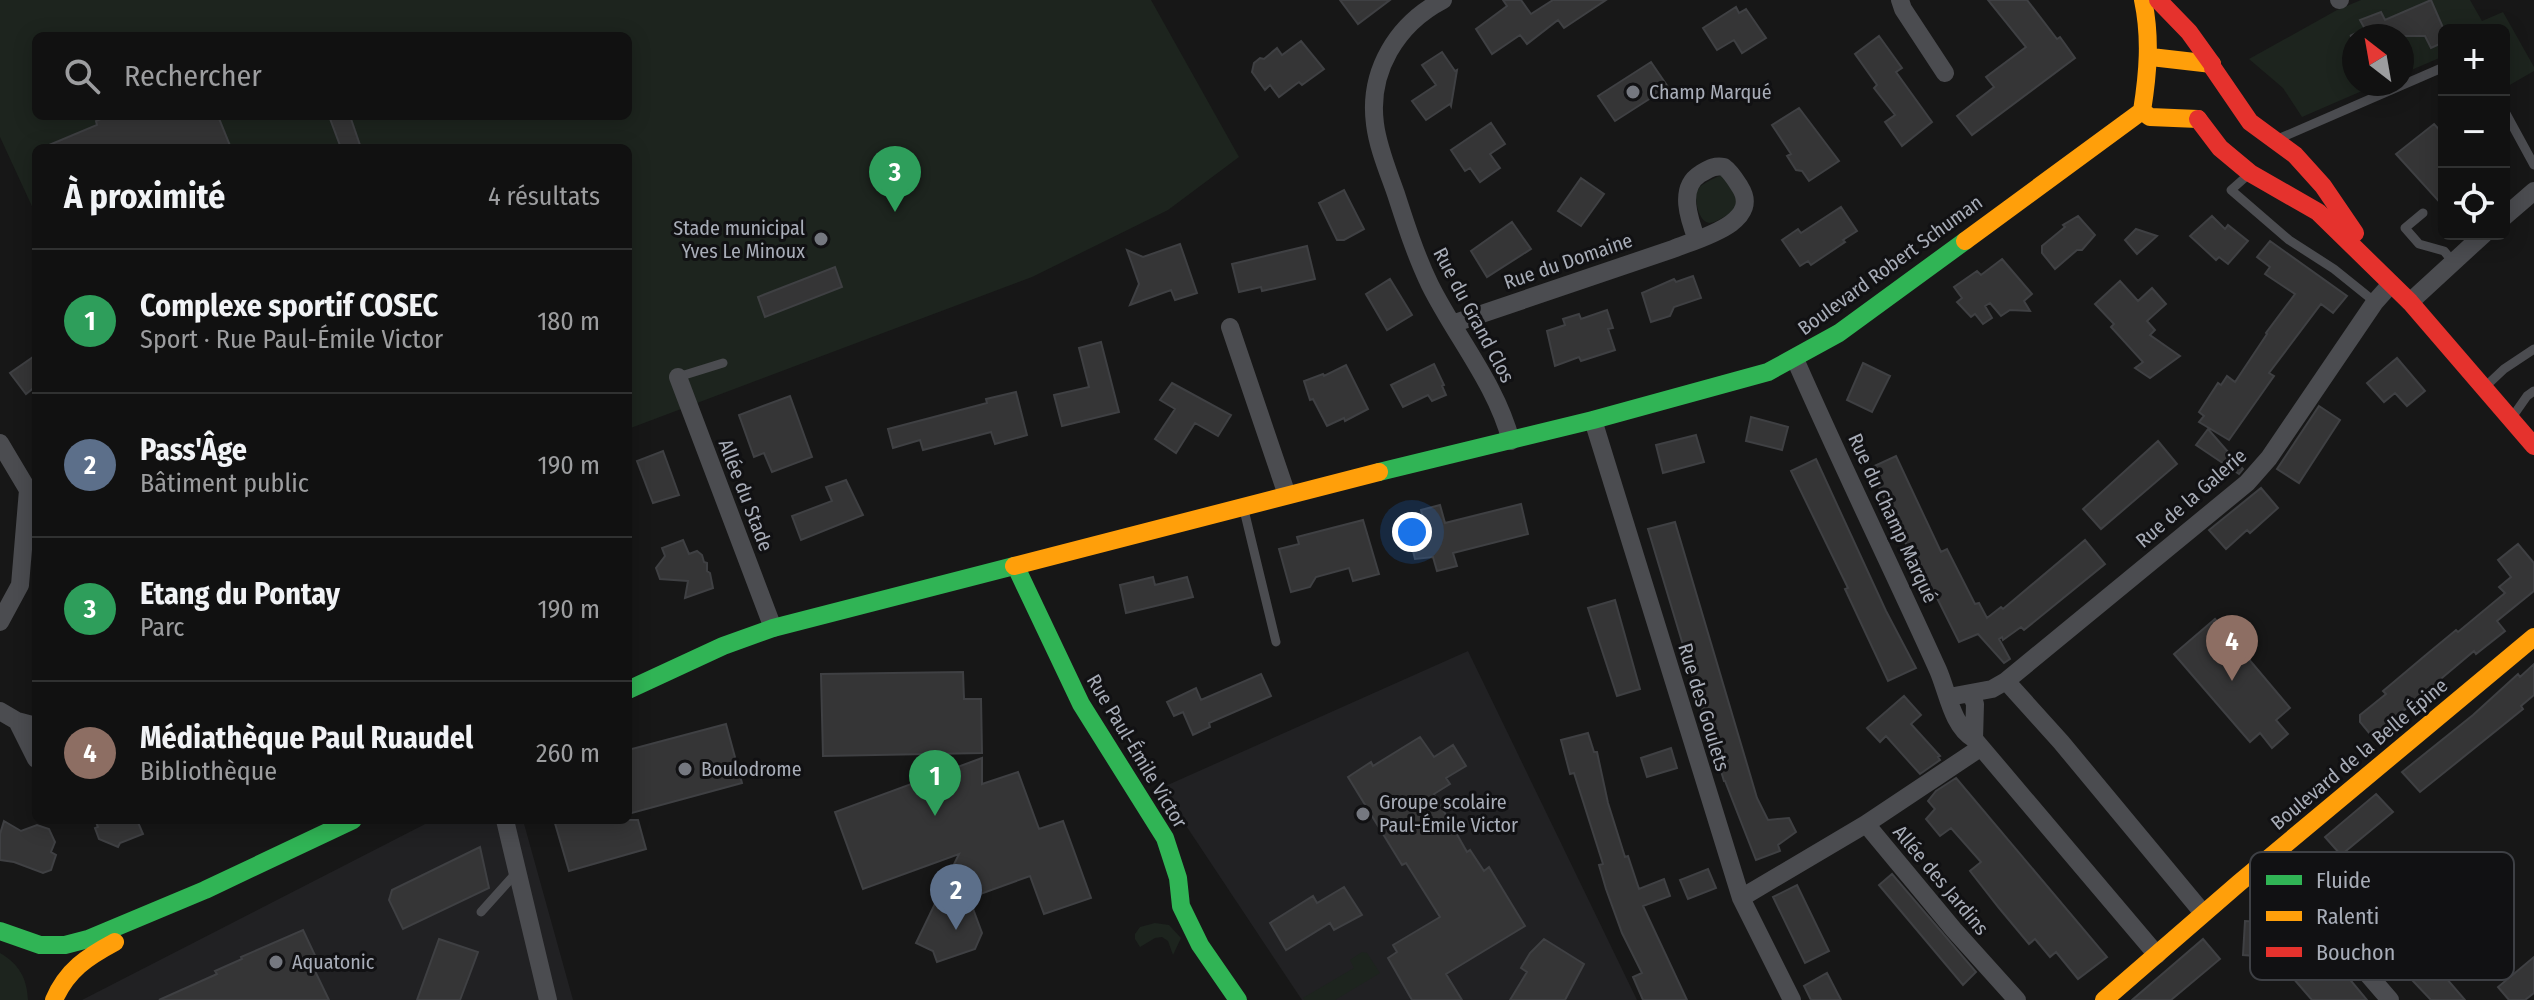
<!DOCTYPE html>
<html lang="fr">
<head>
<meta charset="utf-8">
<style>
	body { margin:0; font-family:"Fira Sans Condensed",sans-serif; background:#1a1a1a; color:#f1f3f6 }
	.controls { position:absolute; right:24px; top:24px; display:grid; overflow:hidden; border-radius:12px; box-shadow:0 4px 20px #0003 }
	.controls button { width:72px; height:72px; display:grid; place-items:center; padding:0; border:0; border-bottom:2px solid #303131; background:#111; color:#f1f3f6; font:40px sans-serif }
	.compass { position:absolute; left:2342px; top:24px; width:72px; height:72px; border-radius:50%; background:#111; box-shadow:0 4px 20px #0003; rotate:329deg }
	.you { position:absolute; left:1412px; top:532px; width:28px; height:28px; margin:-20px; border:6px solid #fff; border-radius:50%; background:#1a73e8; box-shadow:0 0 0 12px #1a73e833 }
	.badge { display:grid; place-items:center; width:52px; height:52px; border-radius:50%; background:#757880; color:#fff; font-size:26px; font-weight:700 }
	.pin { position:absolute; translate:-50% -66px; filter:drop-shadow(0 2px 4px #0008) }
	.pin::after { content:''; position:absolute; top:42px; width:28px; height:24px; background:inherit; clip-path:polygon(0 0,100% 0,50% 100%) }
	.list { margin:0; padding:0; list-style:none }
	h2 { display:flex; justify-content:space-between; align-items:center; height:104px; margin:0; padding:0 32px; font-size:34px }
	h2 small { font-size:26px; font-weight:400; color:#9c9d9f }
	.list li { display:grid; grid-template-columns:52px 1fr auto; gap:24px; align-items:center; box-sizing:border-box; height:144px; padding:0 32px; border-top:2px solid #303131 }
	.list b { display:block; font-size:30px; white-space:nowrap }
	.list p { margin:0; font-size:26px; white-space:nowrap; color:#9c9d9f }
	.list em { font-size:26px; font-style:normal; color:#9c9d9f }
	.icon { flex:none; width:44px; height:44px; fill:none; stroke:currentColor; stroke-width:2; stroke-linecap:round; stroke-linejoin:round }
	.map { position:relative; flex:none; width:2534px; height:1000px; overflow:hidden }
	.search { position:absolute; background:#111; box-shadow:0 4px 20px #0003; left:32px; top:32px; width:600px; height:88px; display:flex; align-items:center; gap:20px; box-sizing:border-box; padding:0 28px; border-radius:12px; color:#9c9d9f; font-size:30px }
	.panel { position:absolute; background:#111; box-shadow:0 4px 20px #0003; left:32px; top:144px; width:600px; height:680px; border-radius:12px }
	.map>svg:first-child { display:block }
	.built { fill:#212123 }
	.green { fill:#1d241e; fill-rule:evenodd }
	.building { fill:#353536; stroke:#3f4043; stroke-width:2 }
	.lines { fill:none; stroke-linecap:round; stroke-linejoin:round }
	.lane { stroke:#4b4c50; stroke-width:9 }
	.street { stroke:#4b4c50; stroke-width:18 }
	.fast { stroke:#30b455; stroke-width:18 }
	.slow { stroke:#ff9f0a; stroke-width:18 }
	.jam { stroke:#e5322d; stroke-width:18 }
	.poi-dot { fill:#757880; stroke:#111113; stroke-width:3 }
	.labels { text-anchor:middle; stroke-width:6; stroke-linejoin:round; paint-order:stroke }
	.poi-label { font-size:20px; fill:#a8adb8; stroke:#111113; text-anchor:start }
	.street-label { font-size:20px; fill:#a8adb8; stroke:#111113 }
	.key { fill:#111113; stroke:#3e4045; stroke-width:2 }
	.key-label { font-size:22px; fill:#a8adb8 }
</style>
</head>
<body>
<div class="map">
<svg width="2534" height="1000" viewBox="0 0 2534 1000">
	<rect width="100%" height="100%" fill="#171717"/>
	<!-- built -->
	<path class="built" d="M1468,651L1637,1000H1302L1161,788Z
		M433,820H523L573,1000H82Z"/>
	<!-- green -->
	<path class="green" d="M0,0H1151L1239,157L1168,210L1032,277L628,429V148H36V215L0,137ZM36,36H628V116H36Z
		M2361,0H2470L2482,21L2503,12L2534,67V71L2508,86L2504,80V30H2444V56L2402,74V36H2354V84H2378L2302,117L2283,88L2249,59L2337,10Z
		M1723,175L1738,196V208C1730,212 1719,222 1710,223C1699,223 1694,200 1697,191C1700,184 1716,177 1723,175Z
		M1155,923L1169,925L1181,938L1173,955L1168,941L1162,937L1155,938L1140,947L1135,939V934L1140,927Z
		M1362,952L1367,953L1380,973L1335,1000H1305L1303,998L1354,968L1350,960Z
		M0,953C19,964 27,978 28,1000H0Z"/>
	<!-- building -->
	<path class="building" d="M1340,0H1390L1358,24Z
		M1503,0H1521L1531,14L1553,0H1606L1564,28L1558,20L1527,44L1520,35L1492,54L1476,29L1507,6Z
		M1988,0H2027L2057,39L2060,37L2075,58L1972,135L1957,116L1994,87L1986,77L2026,47Z
		M2431,0L2444,30V42L2431,48L2425,36H2350L2365,29L2360,20L2381,12L2385,20Z
		M1736,7L1739,13L1746,9L1766,38L1742,53L1734,40L1717,50L1703,28Z
		M1879,36L1902,68L1896,72L1932,122L1902,146L1885,122L1895,115L1874,88L1877,85L1855,54Z
		M1301,41L1324,69L1302,85L1299,82L1279,97L1270,85L1265,90L1252,72L1254,63L1260,58L1264,59L1277,48L1282,55Z
		M1442,52L1455,71L1457,70L1451,106L1450,104L1426,120L1412,101L1436,85L1422,65Z
		M1651,62L1668,87L1615,121L1598,96Z
		M1799,108L1839,161L1809,181L1802,171L1796,170L1787,156L1791,154L1772,125Z
		M108,116H218L231,148H42L97,125L96,121Z
		M329,116H350L361,148H341Z
		M1491,123L1505,144L1490,154L1500,168L1480,182L1470,168L1465,171L1451,150Z
		M2434,124L2444,135V207L2396,154Z
		M1581,178L1604,194L1581,226L1558,211Z
		M1344,190L1364,229L1344,240H1337L1319,203Z
		M1841,207L1857,231L1843,240L1845,242L1811,265L1808,261L1800,266L1782,240L1798,229L1801,233Z
		M2078,216L2095,235L2082,250H2077L2055,269L2042,253V246L2065,227L2063,225Z
		M2212,216L2225,229L2228,225L2248,241L2228,264L2219,257L2216,260L2190,236Z
		M1512,222L1531,249L1487,277L1471,251Z
		M2136,229L2157,236L2137,254L2125,240Z
		M2270,241L2347,296L2333,313L2321,304L2269,373L2274,376L2229,440L2199,422L2204,416L2199,412L2218,383L2221,385L2227,376L2235,382L2267,334L2266,333L2295,294L2265,274L2270,267L2257,257Z
		M1180,244L1197,293L1175,300L1171,290L1130,305L1139,284L1127,250L1143,257Z
		M1307,246L1315,279L1262,291L1261,287L1239,292L1232,264Z
		M2002,259L2032,294L2024,301L2030,311L2010,310L2001,316L1990,303L1985,306L1992,318L1983,324L1975,314L1971,317L1957,302L1962,298L1954,287L1977,271L1981,275Z
		M835,267L842,287L765,317L758,297Z
		M1693,276L1701,298L1674,307L1670,316L1651,322L1642,293L1674,279L1676,282Z
		M1390,279L1412,315L1387,330L1366,294Z
		M2120,281L2138,301L2152,288L2166,304L2147,321L2155,330L2150,335L2180,356L2150,378L2135,368L2143,362L2111,327L2114,324L2095,304Z
		M1607,310L1613,328L1608,329L1615,350L1581,361L1579,357L1555,366L1547,331L1565,325L1563,319L1579,314L1581,319Z
		M1101,342L1119,412L1062,426L1054,395L1089,387L1079,348Z
		M36,355V386L26,394L10,373Z
		M2397,358L2425,391L2407,406L2395,393L2384,402L2367,383Z
		M1863,363L1890,376L1872,412L1847,400Z
		M1434,364L1444,385L1442,386L1446,395L1432,401L1428,395L1403,407L1391,385Z
		M1346,365L1368,409L1345,421L1344,418L1327,426L1313,399L1310,400L1304,381L1323,374L1324,376Z
		M1172,383L1231,415L1218,436L1195,423L1176,453L1155,439L1175,409L1160,400Z
		M1016,392L1027,435L995,444L991,432L923,450L920,440L893,448L888,429L987,403L986,399Z
		M790,396L812,457L772,472L764,453L754,457L739,415Z
		M2319,406L2340,420L2299,483L2277,469Z
		M1751,417L1788,427L1782,450L1746,441Z
		M2208,429L2243,469L2239,474L2196,445Z
		M1696,435L1704,462L1663,473L1656,445Z
		M2158,441L2177,464L2101,529L2083,509Z
		M663,451L679,495L653,503L637,461Z
		M1896,456L1941,552L1947,549L1975,604L1979,603L1987,618L2001,607L2003,609L2085,540L2105,564L2024,630L2021,627L2003,640L2002,637L1999,639L2010,659L2004,663L1978,634L1959,642L1935,594L1928,597L1912,564L1915,563L1870,468Z
		M1816,459L1886,611L1916,668L1888,681L1845,589L1848,588L1791,471Z
		M846,480L863,515L801,540L792,516L832,501L826,487Z
		M2261,488L2278,508L2250,533L2247,530L2226,549L2209,530Z
		M1521,504L1528,534L1453,553L1457,566L1437,571L1433,557L1415,559L1407,527L1424,522L1421,510L1440,505L1445,523Z
		M1363,520L1379,574L1353,581L1349,568L1316,577L1310,587L1291,592L1279,549L1299,544L1297,537Z
		M1675,522L1757,798L1768,820L1789,818L1796,832L1778,845L1780,851L1756,860L1725,781H1724L1648,529Z
		M683,540L689,554L697,551L702,555L704,562L707,563V571L710,573L713,588L685,598L688,581L660,579L656,568L665,556L662,548Z
		M2518,544L2534,563V591L2497,621L2505,631L2476,654L2474,651L2430,688L2401,713L2404,715L2375,740L2360,722V715L2386,694L2383,691L2427,654L2456,630L2458,632L2505,593L2499,587L2511,577L2498,560Z
		M1153,577L1155,585L1187,577L1193,597L1126,613L1120,585Z
		M1615,600L1640,689L1617,696L1588,608Z
		M2215,619L2290,708L2276,720L2288,734L2272,748L2260,733L2250,742L2174,654Z
		M2534,664V695L2521,706L2523,709L2420,792L2402,772L2473,715L2518,674L2520,677Z
		M963,672L964,699H981L982,753L823,756L821,674Z
		M1261,674L1271,696L1209,723L1210,727L1193,735L1183,712L1174,716L1167,702L1196,688L1201,700Z
		M1904,696L1921,715L1911,724L1940,756L1938,757L1940,760L1920,774L1886,736L1880,742L1867,728Z
		M726,724L742,783L628,814V750Z
		M1588,733L1594,752H1597L1608,803L1625,857L1628,856L1639,889L1664,879L1670,896L1643,906L1687,1000H1643L1633,977L1642,973L1622,933L1606,889L1599,865L1603,864L1574,773L1570,774L1561,740Z
		M1420,737L1434,757L1453,745L1466,766L1446,778L1450,784L1434,794L1467,852L1470,850L1484,871L1489,867L1525,926L1446,974L1462,1000H1412L1388,958L1397,952L1393,945L1440,917L1406,863L1402,865L1348,777L1371,762L1373,766Z
		M1671,748L1677,768L1647,777L1641,758Z
		M982,758V784L1018,772L1039,829L1063,821L1091,898L1044,914L1030,876L969,898L982,933L975,949L937,962L933,951L916,943L959,854L863,889L835,812Z
		M1956,778L2107,957L2078,979L2056,952L2050,957L2035,939L2029,944L1999,908L1970,871L1981,862L1951,828L1940,836L1926,819L1935,809L1928,801L1936,791Z
		M2376,794L2393,812L2341,855L2325,837Z
		M95,820H137L143,834L120,843L118,847L99,839L95,828L98,827Z
		M554,820H638L646,849L569,871Z
		M4,821L21,831L37,825L49,829L55,842L51,852L56,855L51,870L43,873L14,862L0,860V834Z
		M480,847L489,888L403,929L389,900L392,890Z
		M1708,869L1716,888L1688,899L1680,880Z
		M1892,874L1976,972L1963,985L1879,885Z
		M2387,879L2397,891L2385,902L2400,918L2396,920L2465,1000H2431L2393,960L2376,938L2378,936L2353,907Z
		M1797,885L1829,951L1805,963L1773,897Z
		M1344,887L1362,915L1334,930L1330,923L1286,950L1270,923L1313,896L1317,903Z
		M2245,921L2285,924L2283,958L2243,955Z
		M303,930L320,966L314,969L329,1000H159L217,974L215,971L242,959L241,957Z
		M439,939L478,952L471,971L460,1000H417Z
		M1544,939L1584,964L1565,1000H1510L1527,972L1521,968L1530,953Z
		M2203,939L2220,959L2171,1000H2132Z
		M2534,957V993L2525,1000H2509L2498,987Z
		M2332,958L2367,1000H2312L2293,978L2312,962L2318,970Z
		M1827,973L1841,1000H1811L1804,986Z"/>
	<g class="lines">
		<!-- lane -->
		<path class="lane" d="M2504,110L2534,165
			M2278,139L2444,67
			M2248,175L2231,190L2289,240L2334,269L2375,302
			M2423,213L2405,228L2419,244L2444,251L2454,263
			M678,377L723,363
			M2487,385L2504,369L2534,349
			M2513,416L2527,396L2534,391
			M1244,510L1276,642
			M481,912L516,873"/>
		<!-- street -->
		<path class="street" d="M1443,0C1397,24 1368,71 1375,124C1378,148 1388,171 1396,194C1406,225 1416,256 1430,285C1456,337 1496,384 1511,441
			M1900,0L1903,9L1945,73
			M2339,0H2340
			M2504,217L2534,191
			M2410,302L2484,234
			M1452,324L1673,249C1697,239 1763,223 1740,187C1735,179 1731,172 1724,167C1714,165 1709,169 1700,174C1678,188 1689,219 1697,240
			M1230,327L1287,495
			M1795,359C1841,464 1891,566 1938,670C1948,693 1952,726 1974,739L2157,955
			M678,377L773,628
			M1593,420L1741,898L1792,1000
			M0,443L28,490L20,585L0,622
			M2006,681L2061,742L2203,913
			M1971,694L1975,704L1974,739
			M1949,697L1992,689L2006,681L2247,483L2269,458L2375,302L2391,284
			M0,711L17,721L36,726
			M17,721L36,759
			M505,820L548,1000
			M1866,824L1980,748
			M2268,859L2390,1000
			M1741,898L1866,824L1954,930L2017,1000"/>
		<!-- fast -->
		<path class="fast" d="M1379,472L1593,420L1768,372L1839,333L1965,241
			M1016,567L1081,704L1165,838L1178,878L1181,906L1200,945L1238,1000
			M628,690L723,646L773,628L1014,566
			M0,931L40,945H65L88,939L205,890L353,820"/>
		<!-- slow -->
		<path class="slow" d="M2151,57L2212,64
			M2142,111C2148,73 2151,38 2143,0
			M2142,111L2150,117L2198,119
			M1965,241L2142,111
			M1014,566L1379,472
			M54,1000C67,970 87,957 115,942
			M2104,1000L2239,883L2534,637"/>
		<!-- jam -->
		<path class="jam" d="M2158,0L2189,32L2212,64
			M2213,68L2250,122L2295,155L2323,186L2355,233
			M2198,119L2220,148L2250,173L2318,212L2410,302L2534,446"/>
	</g>
	<!-- markers -->
	<g class="poi-dot">
		<circle cx="1633" cy="92" r="8"/>
		<circle cx="821" cy="239" r="8"/>
		<circle cx="685" cy="769" r="8"/>
		<circle cx="1363" cy="814" r="8"/>
		<circle cx="276" cy="962" r="8"/>
	</g>
	<g class="labels">
		<!-- poi labels -->
		<g class="poi-label">
			<text x="1649" y="99">Champ Marqué</text>
			<text x="805" y="235" text-anchor="end">Stade municipal<tspan x="805" dy="23">Yves Le Minoux</tspan></text>
			<text x="701" y="776">Boulodrome</text>
			<text x="1379" y="809">Groupe scolaire<tspan x="1379" dy="23">Paul-Émile Victor</tspan></text>
			<text x="292" y="969">Aquatonic</text>
		</g>
		<!-- street labels -->
		<g class="street-label">
			<text transform="translate(1568 261) rotate(-19)" y="7">Rue du Domaine</text>
			<text transform="translate(1890 265) rotate(-36)" y="7">Boulevard Robert Schuman</text>
			<text transform="translate(1474 315) rotate(62)" y="7">Rue du Grand Clos</text>
			<text transform="translate(746 495) rotate(69)" y="7">Allée du Stade</text>
			<text transform="translate(2191 498) rotate(-41)" y="7">Rue de la Galerie</text>
			<text transform="translate(1893 518) rotate(65)" y="7">Rue du Champ Marqué</text>
			<text transform="translate(1704 707) rotate(73)" y="7">Rue des Goulets</text>
			<text transform="translate(1137 751) rotate(59)" y="7">Rue Paul-Émile Victor</text>
			<text transform="translate(2359 754) rotate(-40)" y="7">Boulevard de la Belle Épine</text>
			<text transform="translate(1941 880) rotate(50)" y="7">Allée des Jardins</text>
		</g>
	</g>
	<!-- legend -->
	<rect x="2250" y="852" width="264" height="128" rx="12" class="key"/>
	<rect x="2266" y="875" width="36" height="10" fill="#30b455"/>
	<rect x="2266" y="911" width="36" height="10" fill="#ff9f0a"/>
	<rect x="2266" y="947" width="36" height="10" fill="#e5322d"/>
	<g class="key-label">
		<text x="2316" y="888">Fluide</text>
		<text x="2316" y="924">Ralenti</text>
		<text x="2316" y="960">Bouchon</text>
	</g>
</svg>
<div class="controls">
<button>+</button>
<button>−</button>
<button><svg class="icon" aria-label="locate" viewBox="0 0 24 24"><circle cx="12" cy="12" r="6"/><path d="M12 2v4M12 18v4M2 12h4M18 12h4"/></svg></button>
</div>
<svg class="compass" viewBox="-18 -18 36 36"><path d="M0-13l5 13h-10z" fill="#e53935"/><path d="M0 13l5-13h-10z" fill="#9c9d9f"/></svg>
<div class="you"></div>
<div class="pin badge" style="left:935px;top:816px;background:#2e9e5b">1</div>
<div class="pin badge" style="left:956px;top:930px;background:#5c6f8a">2</div>
<div class="pin badge" style="left:895px;top:212px;background:#2e9e5b">3</div>
<div class="pin badge" style="left:2232px;top:681px;background:#8d6e63">4</div>
<div class="search"><svg class="icon" aria-label="search" viewBox="0 0 24 24"><circle cx="10" cy="10" r="6"/><path d="M15 15l6 6"/></svg>Rechercher</div>
<section class="panel">
<h2>À proximité<small>4 résultats</small></h2>
<ul class="list">
<li><span class="badge" style="background:#2e9e5b">1</span><div><b>Complexe sportif COSEC</b><p>Sport · Rue Paul-Émile Victor</p></div><em>180 m</em></li>
<li><span class="badge" style="background:#5c6f8a">2</span><div><b>Pass'Âge</b><p>Bâtiment public</p></div><em>190 m</em></li>
<li><span class="badge" style="background:#2e9e5b">3</span><div><b>Etang du Pontay</b><p>Parc</p></div><em>190 m</em></li>
<li><span class="badge" style="background:#8d6e63">4</span><div><b>Médiathèque Paul Ruaudel</b><p>Bibliothèque</p></div><em>260 m</em></li>
</ul>
</section>
</div>
</body>
</html>
